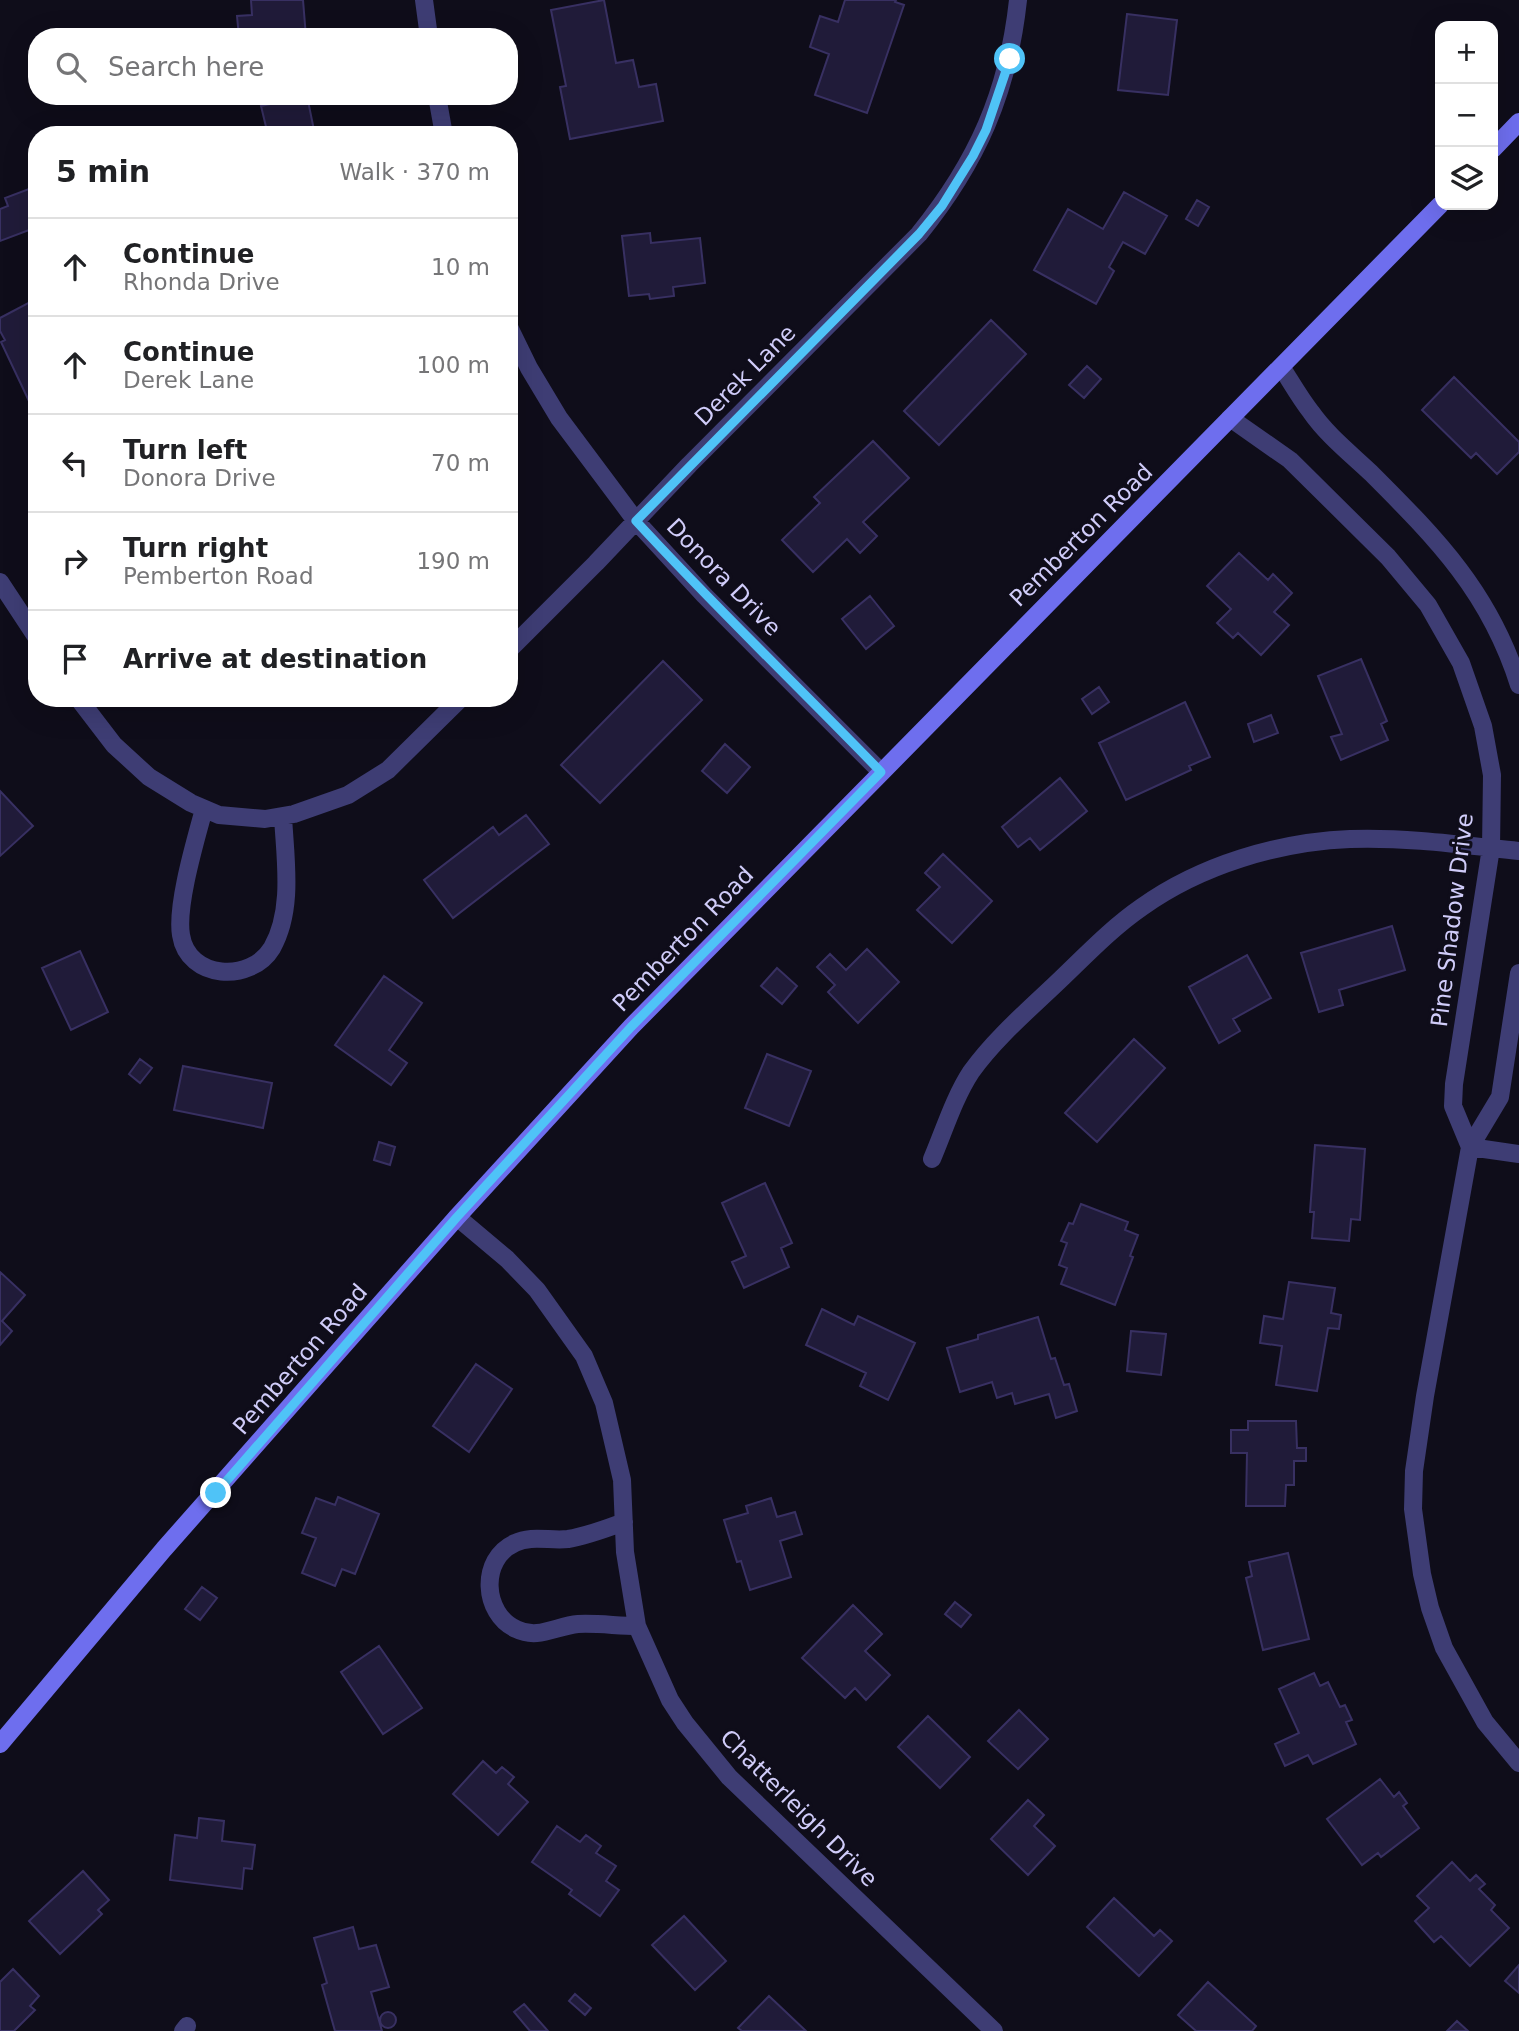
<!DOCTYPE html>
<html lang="en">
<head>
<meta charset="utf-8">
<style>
	body { margin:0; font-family:"DejaVu Sans",sans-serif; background:#f6f6f6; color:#202124 }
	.controls { position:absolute; right:21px; top:21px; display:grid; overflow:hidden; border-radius:14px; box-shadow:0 7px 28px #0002 }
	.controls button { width:63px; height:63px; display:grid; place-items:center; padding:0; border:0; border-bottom:2px solid #e0e0e0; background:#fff; color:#202124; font:35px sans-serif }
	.stop { position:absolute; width:21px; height:21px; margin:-16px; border:5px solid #4fc3f7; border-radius:50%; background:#fff }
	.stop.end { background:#4fc3f7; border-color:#fff; box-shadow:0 2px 7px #0008 }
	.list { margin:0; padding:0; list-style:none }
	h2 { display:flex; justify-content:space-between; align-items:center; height:91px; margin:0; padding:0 28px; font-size:30px }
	h2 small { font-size:23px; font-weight:400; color:#757577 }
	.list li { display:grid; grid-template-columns:46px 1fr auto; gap:21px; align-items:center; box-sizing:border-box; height:98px; padding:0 28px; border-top:2px solid #e0e0e0 }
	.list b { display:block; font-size:26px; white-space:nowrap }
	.list p { margin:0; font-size:23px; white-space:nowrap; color:#757577 }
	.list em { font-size:23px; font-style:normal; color:#757577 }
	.icon { flex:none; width:38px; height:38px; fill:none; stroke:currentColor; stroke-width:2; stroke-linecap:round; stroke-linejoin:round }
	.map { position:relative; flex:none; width:1519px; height:2031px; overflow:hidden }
	.search { position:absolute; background:#fff; box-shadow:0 7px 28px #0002; left:28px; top:28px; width:490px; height:77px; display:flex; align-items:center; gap:18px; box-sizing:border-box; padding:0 24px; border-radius:28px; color:#757577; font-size:26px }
	.panel { position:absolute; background:#fff; box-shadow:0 7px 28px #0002; left:28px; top:126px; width:490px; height:581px; border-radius:28px }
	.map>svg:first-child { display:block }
	.building { fill:#201b39; stroke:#383062; stroke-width:2 }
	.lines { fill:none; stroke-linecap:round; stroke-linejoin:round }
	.street { stroke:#3e3d74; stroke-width:18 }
	.secondary { stroke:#6e6eee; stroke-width:18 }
	.route { stroke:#4fc3f7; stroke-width:9 }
	.labels { text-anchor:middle; stroke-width:6; stroke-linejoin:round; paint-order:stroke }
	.street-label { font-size:23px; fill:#d0ccf9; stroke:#0f0d1a }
</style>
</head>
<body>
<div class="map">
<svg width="1519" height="2031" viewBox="0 0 1519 2031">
	<rect width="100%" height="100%" fill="#0f0d1a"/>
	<!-- building -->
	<path class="building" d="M251,0H303L306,37H239L237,16L252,15Z
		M604,0L616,63L633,60L639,87L656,84L663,121L570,139L560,87L566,86L551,10Z
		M845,0H896L895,2L904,5L867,113L815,95L829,54L810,47L820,16L838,22Z
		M1127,14L1177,20L1168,95L1118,90Z
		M307,96L315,135H268L261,106Z
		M37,186V227L0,241V209L8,206L5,198Z
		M1124,192L1167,216L1145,254L1123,242L1109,267L1114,271L1096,304L1034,270L1068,209L1103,229Z
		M1197,200L1209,207L1198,226L1186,219Z
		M650,233L651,243L700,238L705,283L673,287L674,296L650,299L649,294L629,296L622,236Z
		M32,301L37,310V418L1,342L5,340L0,331V318Z
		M991,320L1026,354L939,445L904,411Z
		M1087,366L1101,379L1084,398L1069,385Z
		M1454,377L1519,442V452L1497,474L1476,453L1471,458L1422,410Z
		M873,441L909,478L863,522L877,536L860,553L847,539L813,572L782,540L820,503L814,497Z
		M1239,553L1268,580L1273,574L1292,593L1274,612L1289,625L1261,655L1238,633L1233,638L1217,623L1231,609L1207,586Z
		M870,596L894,626L866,649L842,619Z
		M1361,659L1387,721L1381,724L1388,740L1341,760L1331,737L1342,734L1318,676Z
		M663,661L702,700L600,803L561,765Z
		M1099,687L1109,702L1092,714L1082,699Z
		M1185,702L1210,757L1189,766L1191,770L1126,800L1099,743Z
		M1271,715L1278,733L1254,742L1248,724Z
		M725,744L750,767L727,793L702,771Z
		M1060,778L1087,811L1040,850L1030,838L1018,847L1002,827Z
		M0,791L33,826L0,856Z
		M526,815L549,844L453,918L424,880L493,827L499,835Z
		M943,854L992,901L952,943L917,910L940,887L925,873Z
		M1392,926L1405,970L1339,990L1343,1005L1319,1012L1301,953Z
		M867,949L899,982L858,1023L828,992L835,985L817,967L830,954L846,970Z
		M80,951L108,1012L71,1030L42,968Z
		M1247,955L1271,998L1233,1019L1240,1031L1219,1043L1189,987Z
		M777,968L797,986L782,1004L761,986Z
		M384,976L422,1003L389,1050L407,1063L391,1085L335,1045Z
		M1134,1039L1165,1068L1097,1142L1065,1113Z
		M767,1054L811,1071L789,1126L745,1108Z
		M140,1059L152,1068L140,1083L129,1074Z
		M183,1066L272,1083L263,1128L174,1110Z
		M379,1142L395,1147L390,1165L374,1160Z
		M1315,1145L1365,1149L1360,1220L1351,1219L1349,1241L1312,1238L1314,1212H1310Z
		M765,1183L792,1243L781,1248L789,1267L744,1288L732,1262L746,1256L722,1203Z
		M1081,1204L1128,1222L1125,1230L1138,1235L1130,1256L1133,1257L1115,1305L1061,1284L1067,1268L1059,1265L1067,1243L1061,1241L1069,1223L1073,1224Z
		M0,1272L25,1295L2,1321L12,1331L0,1345Z
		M1289,1282L1335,1288L1331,1313L1341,1315L1339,1329L1328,1328L1317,1391L1276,1385L1282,1346L1260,1343L1264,1316L1283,1319Z
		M822,1309L854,1325L858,1316L915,1343L888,1400L860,1386L866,1373L806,1345Z
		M1038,1317L1051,1359L1055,1358L1064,1385L1069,1384L1077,1411L1056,1418L1049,1394L1015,1404L1012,1393L997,1398L992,1382L960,1392L947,1348L978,1339V1335Z
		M1131,1331L1166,1334L1161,1375L1127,1371Z
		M476,1364L512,1389L469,1452L433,1426Z
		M1248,1421H1296L1297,1448H1306V1461H1294V1485H1286L1285,1506H1246L1247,1453H1231V1430H1248Z
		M338,1497L379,1514L355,1574L342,1569L335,1586L302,1573L316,1538L302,1533L316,1498L335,1505Z
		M771,1498L777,1517L795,1512L802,1534L780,1541L791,1577L750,1590L741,1561L737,1562L724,1520L748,1513L746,1506Z
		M1288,1553L1309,1639L1263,1650L1246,1578L1252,1576L1249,1562Z
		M202,1587L217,1598L200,1620L185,1609Z
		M955,1602L971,1615L961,1627L945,1614Z
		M853,1605L882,1634L865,1651L890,1675L866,1700L855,1688L845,1698L802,1658Z
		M379,1646L422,1708L383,1734L341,1672Z
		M1314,1673L1320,1686L1328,1682L1340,1707L1345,1705L1352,1720L1346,1722L1356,1744L1313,1764L1308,1755L1285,1766L1275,1744L1299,1733L1279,1689Z
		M1019,1710L1048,1739L1018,1769L988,1741Z
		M928,1716L970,1757L940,1788L898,1747Z
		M483,1761L496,1773L502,1767L514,1777L508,1784L528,1802L498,1835L453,1794Z
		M1380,1779L1394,1797L1399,1792L1407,1803L1403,1806L1419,1828L1381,1857L1378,1853L1362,1865L1327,1819Z
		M1028,1800L1044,1815L1034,1826L1055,1846L1028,1875L991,1839Z
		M199,1818L224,1821L222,1841L255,1845L252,1869L244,1868L242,1889L170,1880L175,1835L197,1838Z
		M557,1826L580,1842L586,1835L601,1846L596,1853L616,1866L606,1881L619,1890L600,1916L569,1894L572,1890L532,1862Z
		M1452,1862L1470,1881L1476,1875L1485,1884L1479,1889L1495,1905L1491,1910L1509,1928L1470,1966L1441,1936L1434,1942L1415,1921L1429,1908L1417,1896Z
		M83,1871L109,1900L98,1910L102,1914L60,1954L29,1921Z
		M1114,1898L1154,1936L1160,1930L1172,1941L1139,1976L1087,1927Z
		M684,1916L726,1961L695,1990L652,1945Z
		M353,1927L359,1949L376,1945L389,1987L371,1992L382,2031H335L322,1985L327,1983L314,1938Z
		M1519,1965V1993L1505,1981Z
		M13,1969L39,1996L30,2006L35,2010L14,2031H0V1982Z
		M1208,1982L1256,2026L1252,2031H1196L1178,2015Z
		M575,1994L591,2008L585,2015L569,2001Z
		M769,1996L806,2031H742L738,2028Z
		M524,2004L548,2031H530L514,2012Z
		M380 2020a8 8 0 1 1 16 0a8 8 0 1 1-16 0Z
		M1457,2021L1468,2031H1447Z"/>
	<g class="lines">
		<!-- street -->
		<path class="street" d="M424,0L429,37
			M437,96L444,135
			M509,327L529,368L559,418L636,521L704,595L881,772
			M1282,368C1291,382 1300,398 1311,412C1327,435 1351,454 1371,473C1438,540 1490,593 1519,685
			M1230,418L1290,460L1388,557L1428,605L1461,663L1483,726L1492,775L1491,848L1454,1084L1453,1106L1470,1147
			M0,582L37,638
			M509,650L596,563L689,465L919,234C977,162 1008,93 1018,0
			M78,698L114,745L149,777L191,803L219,815L265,819L294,814L348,795L388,770L461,698
			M204,809C196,839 176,905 181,935C188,980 251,983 272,948C294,909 285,858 283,816
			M1519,973L1500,1097L1470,1147L1425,1396L1414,1471L1413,1509L1422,1574L1430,1608L1444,1648L1485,1722L1519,1763
			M1470,1147L1519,1154
			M932,1159C944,1131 954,1098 971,1072C996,1037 1032,1007 1063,977C1088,953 1113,927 1142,907C1201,865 1278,842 1350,839C1406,837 1463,845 1519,851
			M457,1217L507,1259L537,1290L584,1356L604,1403L622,1480L625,1552L637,1626L670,1700L685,1723L729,1777L994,2031
			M624,1522C605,1529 587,1536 568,1539C550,1541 531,1535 515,1543C479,1559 483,1614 516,1629C538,1640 556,1626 578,1624C598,1623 618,1626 637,1626
			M183,2031L187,2026"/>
		<!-- secondary -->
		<path class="secondary" d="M1493,149L1519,122
			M0,1744L164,1549L457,1217L631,1027L1440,205"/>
	</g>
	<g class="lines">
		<!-- route -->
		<path class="route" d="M216,1493L457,1217L631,1027L881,772C800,688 715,607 636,521L919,234L942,206L973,156L986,130L1010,59"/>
	</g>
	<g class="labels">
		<!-- street labels -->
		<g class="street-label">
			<text transform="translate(745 375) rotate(-45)" y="8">Derek Lane</text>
			<text transform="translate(1081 535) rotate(-45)" y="8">Pemberton Road</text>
			<text transform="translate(724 577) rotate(46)" y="8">Donora Drive</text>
			<text transform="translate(1452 920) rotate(-83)" y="8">Pine Shadow Drive</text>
			<text transform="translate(683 939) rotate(-46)" y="8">Pemberton Road</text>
			<text transform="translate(300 1359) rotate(-49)" y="8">Pemberton Road</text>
			<text transform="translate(799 1808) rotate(45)" y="8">Chatterleigh Drive</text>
		</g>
	</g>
</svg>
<div class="controls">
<button>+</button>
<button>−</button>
<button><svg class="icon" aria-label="layers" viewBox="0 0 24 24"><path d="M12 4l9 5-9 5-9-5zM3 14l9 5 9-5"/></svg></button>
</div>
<div class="stop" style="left:1010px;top:59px"></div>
<div class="stop end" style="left:216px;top:1493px"></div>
<div class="search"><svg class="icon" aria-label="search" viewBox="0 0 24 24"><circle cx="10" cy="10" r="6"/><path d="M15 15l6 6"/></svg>Search here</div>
<section class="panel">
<h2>5 min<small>Walk · 370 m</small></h2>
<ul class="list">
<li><svg class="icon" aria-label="ahead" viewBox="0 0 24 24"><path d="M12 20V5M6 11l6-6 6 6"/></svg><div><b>Continue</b><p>Rhonda Drive</p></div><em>10 m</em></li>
<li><svg class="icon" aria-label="ahead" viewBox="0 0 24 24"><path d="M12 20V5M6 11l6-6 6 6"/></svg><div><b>Continue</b><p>Derek Lane</p></div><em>100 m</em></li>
<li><svg class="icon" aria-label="left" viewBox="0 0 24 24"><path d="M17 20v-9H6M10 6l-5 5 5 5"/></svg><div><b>Turn left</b><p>Donora Drive</p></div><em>70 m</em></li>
<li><svg class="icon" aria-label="right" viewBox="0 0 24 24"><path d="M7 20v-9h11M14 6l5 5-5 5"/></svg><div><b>Turn right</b><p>Pemberton Road</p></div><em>190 m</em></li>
<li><svg class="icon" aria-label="arrive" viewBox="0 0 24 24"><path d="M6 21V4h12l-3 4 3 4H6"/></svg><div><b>Arrive at destination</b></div></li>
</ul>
</section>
</div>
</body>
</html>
